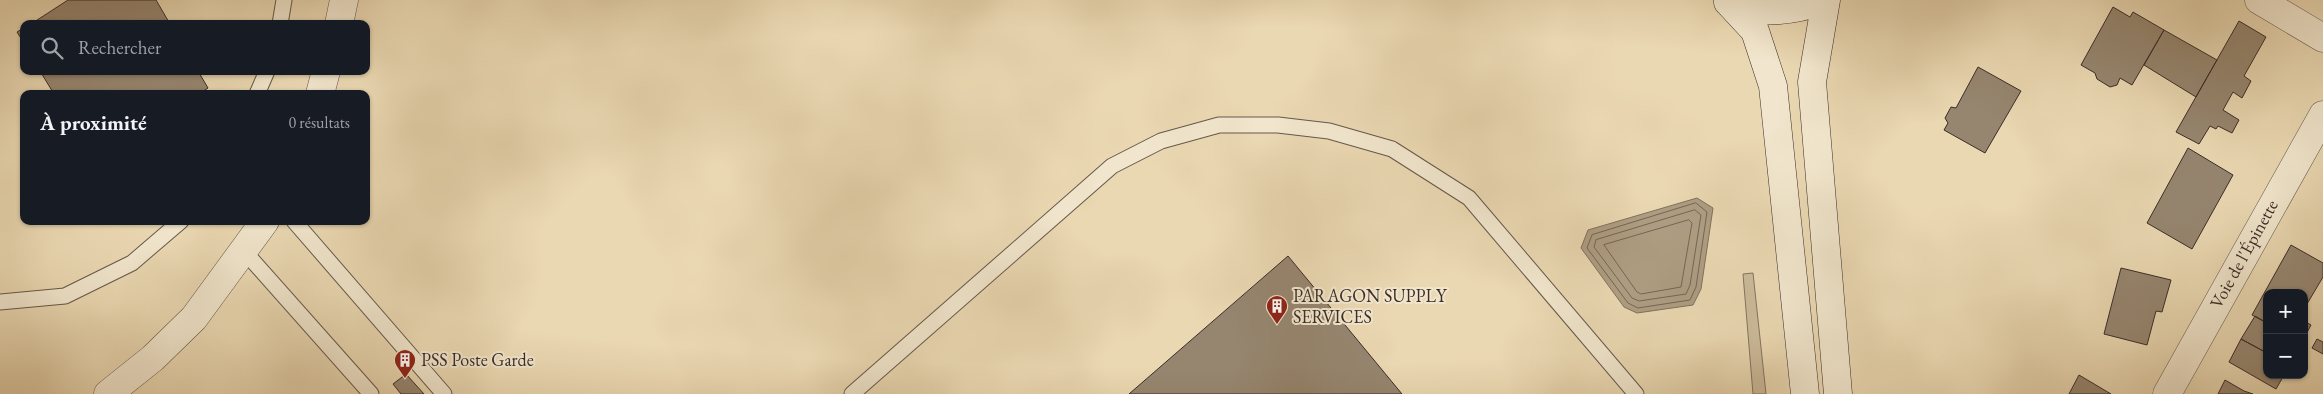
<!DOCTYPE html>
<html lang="fr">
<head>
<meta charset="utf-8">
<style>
	body { margin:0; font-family:"EB Garamond",serif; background:#20242c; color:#f1f3f6 }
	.controls { position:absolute; right:15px; bottom:15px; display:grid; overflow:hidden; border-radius:10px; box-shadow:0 1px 4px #0004 }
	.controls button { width:45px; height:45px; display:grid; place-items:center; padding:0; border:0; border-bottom:1px solid #363941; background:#171b24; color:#f1f3f6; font:25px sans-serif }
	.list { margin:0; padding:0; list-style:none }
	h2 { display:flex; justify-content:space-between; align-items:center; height:65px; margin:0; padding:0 20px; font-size:21px }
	h2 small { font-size:16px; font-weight:400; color:#9ea1a6 }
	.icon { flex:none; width:28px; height:28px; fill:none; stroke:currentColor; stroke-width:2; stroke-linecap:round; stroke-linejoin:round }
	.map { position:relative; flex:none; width:2323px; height:394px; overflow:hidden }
	.search { position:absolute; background:#171b24; box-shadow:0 1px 4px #0004; left:20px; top:20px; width:350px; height:55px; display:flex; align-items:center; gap:12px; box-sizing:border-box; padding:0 18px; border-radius:10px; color:#9ea1a6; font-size:19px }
	.panel { position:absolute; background:#171b24; box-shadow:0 1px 4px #0004; left:20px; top:90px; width:350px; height:135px; border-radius:10px }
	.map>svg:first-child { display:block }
	.green { fill:#ccbb9b; stroke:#837462 }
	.water { fill:#ae9e83; stroke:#80715f }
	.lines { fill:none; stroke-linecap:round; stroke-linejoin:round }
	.shore { stroke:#746656; stroke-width:1 }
	.building { fill:#968670; stroke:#3a2d28 }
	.lane-casing { stroke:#66584a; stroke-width:17 }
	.street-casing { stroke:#66584a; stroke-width:29 }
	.secondary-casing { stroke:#3a2d28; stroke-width:29 }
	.lane { stroke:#f1e6cd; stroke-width:15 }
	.street { stroke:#f1e6cd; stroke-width:28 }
	.secondary { stroke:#f1e6cd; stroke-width:28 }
	.labels { text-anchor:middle; stroke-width:4; stroke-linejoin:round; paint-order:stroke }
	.street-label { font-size:18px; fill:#3a2d28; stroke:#f1e6cd }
	.poi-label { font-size:18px; fill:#3a2d28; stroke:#f1e6cd; text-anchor:start }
</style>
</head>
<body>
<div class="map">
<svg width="2323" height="394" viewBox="0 0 2323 394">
	<rect width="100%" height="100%" fill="#ead8b2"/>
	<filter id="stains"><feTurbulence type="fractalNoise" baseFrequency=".004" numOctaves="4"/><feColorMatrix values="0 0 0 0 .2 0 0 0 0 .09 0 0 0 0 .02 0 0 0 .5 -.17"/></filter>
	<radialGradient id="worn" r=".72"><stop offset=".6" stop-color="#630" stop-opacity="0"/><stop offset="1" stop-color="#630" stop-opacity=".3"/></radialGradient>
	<!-- green -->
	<path class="green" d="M1753,273L1766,394H1753L1743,274Z"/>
	<!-- water -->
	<path class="water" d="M1697,198L1713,208L1701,289L1693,305L1637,313L1624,307L1581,248L1588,230Z"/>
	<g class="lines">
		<!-- shore -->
		<path class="shore" d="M1696,203L1707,212L1696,287L1690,300L1638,308L1628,303L1587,248L1592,235Z
			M1695,210L1701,215L1690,285L1686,294L1639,301L1632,298L1594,247L1596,240Z
			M1689,220L1692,223L1681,287L1641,294L1637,292L1604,245Z"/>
	</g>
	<!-- building -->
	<path class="building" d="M68,0H156L170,24H31Z
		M2113,7L2130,17L2133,12L2164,30L2132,85L2120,78L2117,85L2110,87L2097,79L2095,73L2081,65Z
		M2239,21L2266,37L2244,76L2251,81L2242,98L2233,92L2223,110L2239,120L2232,133L2218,126L2216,129L2210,126L2199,144L2176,132Z
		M24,28V43L17,32Z
		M2164,30L2217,60L2196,97L2144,65Z
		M1978,67L2021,91L1985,153L1944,130L1948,123L1945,118L1951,107L1956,108Z
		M40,71H198L208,88L199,94H54Z
		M2188,148L2233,175L2192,249L2147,223Z
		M2291,245L2323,263V277L2304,309V293H2267V323L2252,315Z
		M1288,256L1402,394H1129Z
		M2121,268L2171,280L2162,312L2156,311L2147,345L2104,334Z
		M2255,316L2267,323V353L2241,339Z
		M2304,321L2311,325L2304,338Z
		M2241,339L2267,353V375H2284L2276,389L2229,362Z
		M2317,339L2323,342V354L2312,348Z
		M406,374L424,394H401L393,384Z
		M2079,375L2111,394H2069Z
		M2225,380L2244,391L2253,394H2218Z"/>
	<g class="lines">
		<!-- lane casing -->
		<g class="lane-casing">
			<path id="lane" d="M280,24L284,0
				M257,94L267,71
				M294,221L444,394
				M244,251L371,394
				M0,302L65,296L132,263L181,221
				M852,394L1112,166L1161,141L1219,125H1278L1329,131L1392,149L1469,198L1636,394"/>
		</g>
		<!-- street casing -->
		<g class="street-casing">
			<path id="street" d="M2259,0L2323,38
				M339,24L344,0
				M320,94L326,71
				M108,394L153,358L194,318L265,221
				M2167,394L2323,115"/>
		</g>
		<!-- secondary casing -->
		<g class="secondary-casing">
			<path id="secondary" d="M1826,0L1812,82L1838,394
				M1728,2C1760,15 1792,12 1824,0
				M1729,3L1755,31L1773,86L1805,394"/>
		</g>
		<!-- lane -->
		<use href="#lane" class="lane"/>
		<!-- street -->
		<use href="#street" class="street"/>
		<!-- secondary -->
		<use href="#secondary" class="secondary"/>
	</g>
	<!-- icons -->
	<defs>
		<g id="building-pin" transform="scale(1.125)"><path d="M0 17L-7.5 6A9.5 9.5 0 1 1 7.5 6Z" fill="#8f2418" stroke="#f1e6cd"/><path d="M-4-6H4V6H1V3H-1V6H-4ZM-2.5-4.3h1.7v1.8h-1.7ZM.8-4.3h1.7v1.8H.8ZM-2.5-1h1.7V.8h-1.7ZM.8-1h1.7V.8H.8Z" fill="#fff"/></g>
	</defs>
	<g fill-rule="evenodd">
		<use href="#building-pin" x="1277" y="306"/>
		<use href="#building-pin" x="405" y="360"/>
	</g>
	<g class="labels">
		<!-- street labels -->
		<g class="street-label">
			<text transform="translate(2244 254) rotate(-61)" y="6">Voie de l'Épinette</text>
		</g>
		<!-- poi labels -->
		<g class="poi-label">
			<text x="1293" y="302">PARAGON SUPPLY<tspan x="1293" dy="21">SERVICES</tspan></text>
			<text x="421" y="366">PSS Poste Garde</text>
		</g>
	</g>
	<rect width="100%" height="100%" filter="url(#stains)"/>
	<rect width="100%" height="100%" fill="url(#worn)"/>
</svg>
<div class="controls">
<button>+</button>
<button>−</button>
</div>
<div class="search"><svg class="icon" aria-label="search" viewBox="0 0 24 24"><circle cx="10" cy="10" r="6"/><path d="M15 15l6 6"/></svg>Rechercher</div>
<section class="panel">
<h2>À proximité<small>0 résultats</small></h2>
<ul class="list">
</ul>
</section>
</div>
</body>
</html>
